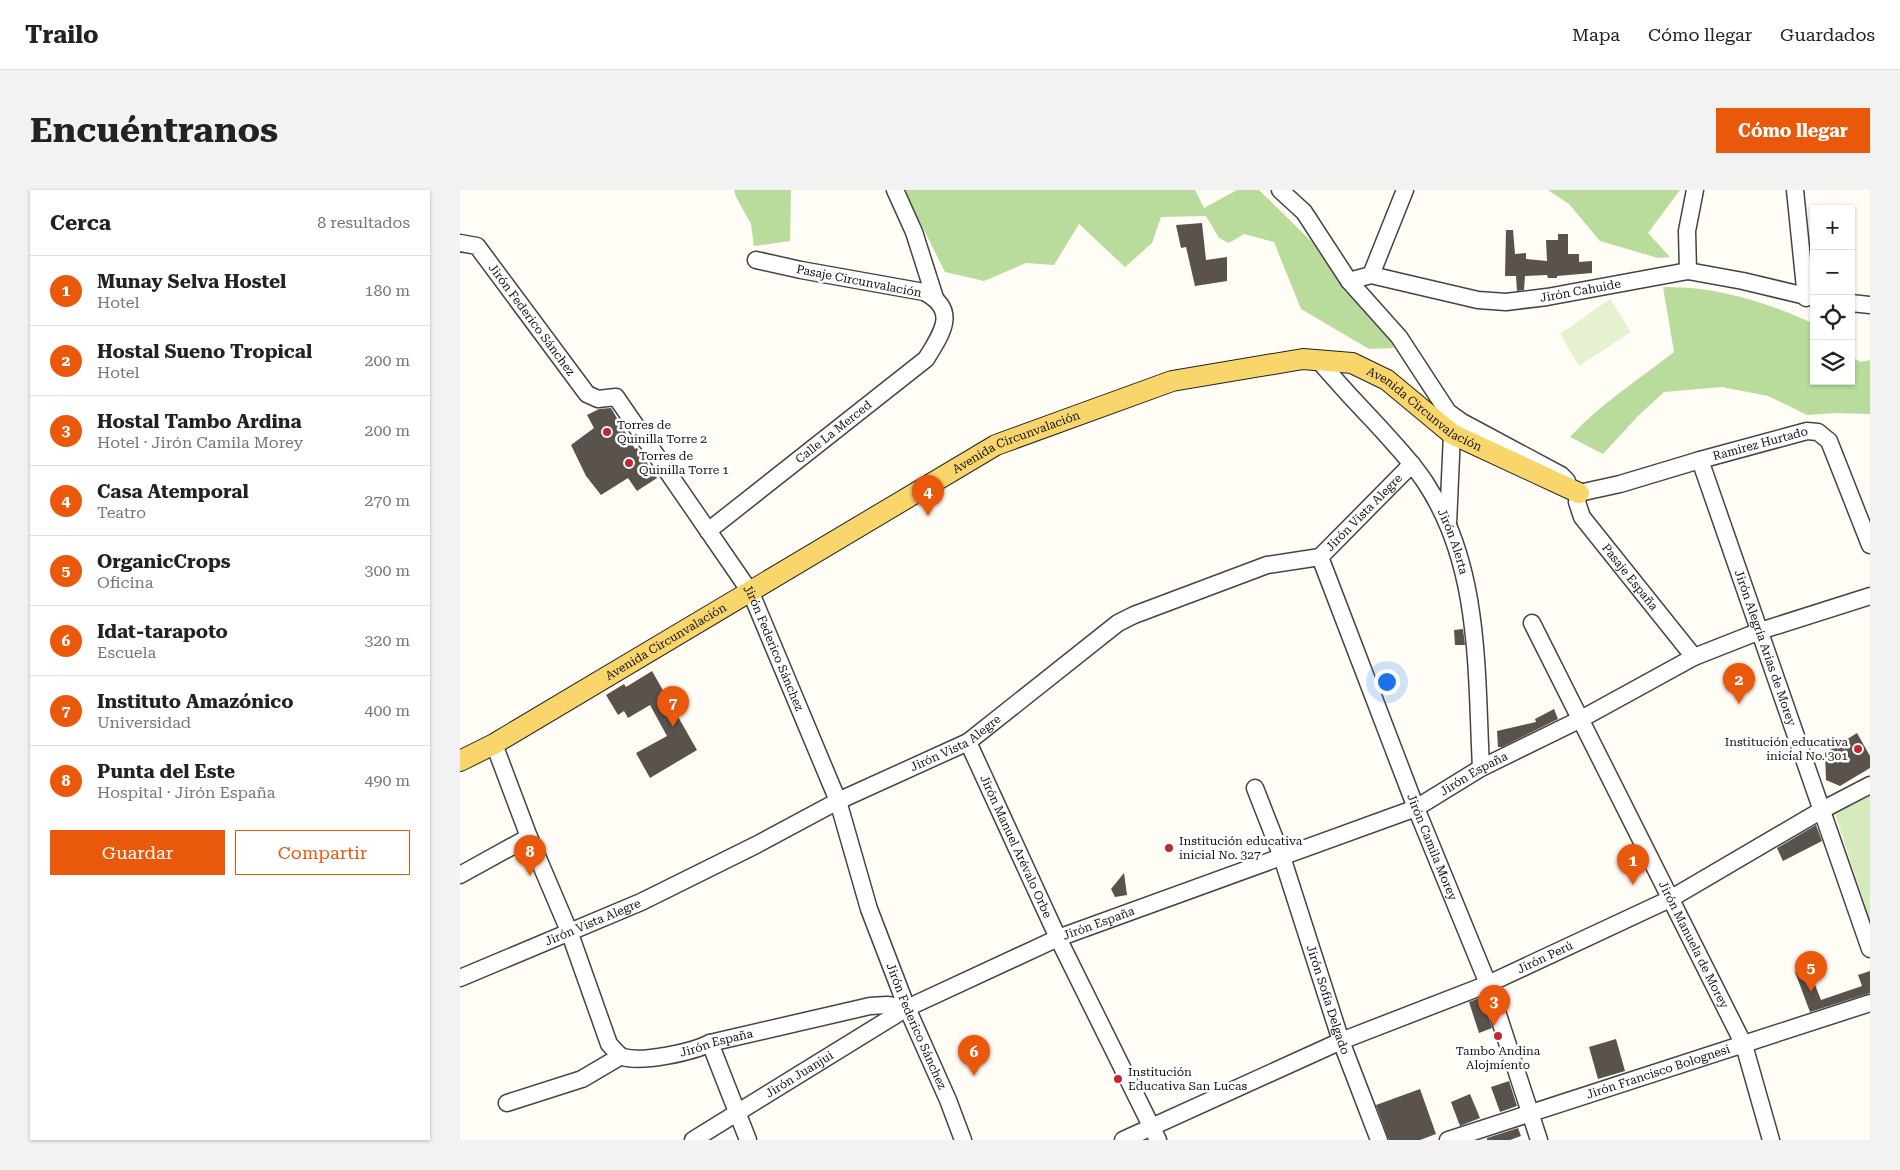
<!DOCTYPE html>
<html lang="es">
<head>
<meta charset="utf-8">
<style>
	body { margin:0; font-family:"Roboto Serif",serif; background:#f2f2f2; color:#222 }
	.controls { position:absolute; right:15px; top:15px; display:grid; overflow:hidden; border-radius:0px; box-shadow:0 1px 4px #0004 }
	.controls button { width:45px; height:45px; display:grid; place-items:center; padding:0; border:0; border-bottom:1px solid #e0e0e0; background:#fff; color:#222; font:25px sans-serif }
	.you { position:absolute; left:926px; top:491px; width:18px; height:18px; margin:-12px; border:4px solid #fff; border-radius:50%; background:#1a73e8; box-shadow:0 0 0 8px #1a73e833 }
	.badge { display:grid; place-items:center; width:32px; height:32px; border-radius:50%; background:#ea580c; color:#fff; font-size:16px; font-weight:700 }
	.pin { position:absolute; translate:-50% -41px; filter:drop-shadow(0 1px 2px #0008) }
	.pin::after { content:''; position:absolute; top:26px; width:18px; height:15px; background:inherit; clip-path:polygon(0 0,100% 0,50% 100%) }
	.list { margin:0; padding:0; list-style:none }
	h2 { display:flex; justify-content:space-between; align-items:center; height:65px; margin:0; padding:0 20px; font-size:21px }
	h2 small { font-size:16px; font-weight:400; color:#767676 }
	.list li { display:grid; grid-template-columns:32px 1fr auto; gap:15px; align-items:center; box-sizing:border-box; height:70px; padding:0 20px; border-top:1px solid #e0e0e0 }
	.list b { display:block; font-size:19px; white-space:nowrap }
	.list p { margin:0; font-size:16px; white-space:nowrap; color:#767676 }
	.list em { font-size:16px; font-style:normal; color:#767676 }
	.actions { display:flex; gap:10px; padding:15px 20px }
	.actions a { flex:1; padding:11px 0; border:1px solid #ea580c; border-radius:0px; text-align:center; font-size:18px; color:#ea580c }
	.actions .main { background:#ea580c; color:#fff }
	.icon { flex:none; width:28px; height:28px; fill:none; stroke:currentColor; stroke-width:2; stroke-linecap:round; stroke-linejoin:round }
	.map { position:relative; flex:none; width:1410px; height:950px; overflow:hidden; border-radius:0px }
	header { display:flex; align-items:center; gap:30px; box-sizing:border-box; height:70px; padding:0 25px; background:#fff; border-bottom:1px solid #e0e0e0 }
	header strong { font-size:24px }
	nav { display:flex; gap:28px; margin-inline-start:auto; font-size:18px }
	.intro { display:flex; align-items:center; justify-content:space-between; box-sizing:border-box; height:120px; padding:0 30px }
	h1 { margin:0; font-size:35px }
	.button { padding:12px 22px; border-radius:0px; background:#ea580c; color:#fff; font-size:18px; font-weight:700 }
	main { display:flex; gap:30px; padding:0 30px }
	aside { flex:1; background:#fff; border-radius:0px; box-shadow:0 1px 4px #0004 }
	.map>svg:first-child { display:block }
	.green { fill:#d5ebbd }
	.forest { fill:#b9dc9c }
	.pitch { fill:#e6f2cf }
	.building { fill:#5a524d }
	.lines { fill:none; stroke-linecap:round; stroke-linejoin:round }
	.minor-casing { stroke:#444; stroke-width:19 }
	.major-casing { stroke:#222; stroke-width:22 }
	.minor { stroke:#fff; stroke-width:16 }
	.major { stroke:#f9d66b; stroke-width:20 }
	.poi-dot { fill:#c4262e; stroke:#fff; stroke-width:2 }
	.labels { text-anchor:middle; stroke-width:5; stroke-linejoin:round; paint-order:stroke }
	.street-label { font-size:12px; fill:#111; stroke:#fff }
	.poi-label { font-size:12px; fill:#111; stroke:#fff; text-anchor:start }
</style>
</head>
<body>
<header>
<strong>Trailo</strong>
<nav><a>Mapa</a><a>Cómo llegar</a><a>Guardados</a></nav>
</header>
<div class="intro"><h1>Encuéntranos</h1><a class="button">Cómo llegar</a></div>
<main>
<aside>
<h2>Cerca<small>8 resultados</small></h2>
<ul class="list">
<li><span class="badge">1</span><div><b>Munay Selva Hostel</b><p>Hotel</p></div><em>180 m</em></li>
<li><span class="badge">2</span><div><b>Hostal Sueno Tropical</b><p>Hotel</p></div><em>200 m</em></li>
<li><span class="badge">3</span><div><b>Hostal Tambo Ardina</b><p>Hotel · Jirón Camila Morey</p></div><em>200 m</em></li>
<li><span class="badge">4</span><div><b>Casa Atemporal</b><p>Teatro</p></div><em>270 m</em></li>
<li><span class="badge">5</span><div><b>OrganicCrops</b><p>Oficina</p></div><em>300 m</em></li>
<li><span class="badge">6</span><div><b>Idat-tarapoto</b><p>Escuela</p></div><em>320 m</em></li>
<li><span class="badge">7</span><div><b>Instituto Amazónico</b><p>Universidad</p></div><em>400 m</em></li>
<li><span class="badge">8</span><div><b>Punta del Este</b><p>Hospital · Jirón España</p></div><em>490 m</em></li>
</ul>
<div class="actions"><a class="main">Guardar</a><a>Compartir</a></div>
</aside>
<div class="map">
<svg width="1410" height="950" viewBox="0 0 1410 950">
	<rect width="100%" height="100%" fill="#fffdf5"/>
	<!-- green -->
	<path class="green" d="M1410,601V730L1374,621Z"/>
	<!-- forest -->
	<path class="forest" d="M274,0H331L330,51L294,56L291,34L276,7Z
		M444,0H735L744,18L777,0H799L852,52L896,107L928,136L934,158L909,159L841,119L814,52L784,44L769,53L759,48L746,26L701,27L692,53L665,77L619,34L594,75L566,73L524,91L485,82Z
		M1088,0H1220L1188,43L1210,67L1198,68L1140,51L1109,14Z
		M1203,97C1255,96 1307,112 1354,134V191H1391V167L1401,172L1410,170V224L1376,223L1347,225L1308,206L1262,197L1204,202L1178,226L1143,264L1110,247C1140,214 1178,190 1214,162Z"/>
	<!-- pitch -->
	<path class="pitch" d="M1150,109L1171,142L1119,176L1100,144Z"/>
	<!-- building -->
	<path class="building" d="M742,33L746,70L767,67V91L735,96L726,57L721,58L716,35Z
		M1046,40H1053L1055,64L1066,63V69L1087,71L1086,50H1098V44H1108V64H1119V72L1132,71V83L1097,86V88H1088L1087,85L1065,86L1064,100L1057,101L1056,86H1045Z
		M151,218L175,259L177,258L197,288L177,301L168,288L141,305L126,286L111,255L134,238L127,225L139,219Z
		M1003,439L1005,455H995L994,440Z
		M192,481L237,560L190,588L176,563L207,546L190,515L168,528L164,521L158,525L146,505L164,494L166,497Z
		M1094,519L1098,529L1042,557H1038L1037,541L1076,532L1075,529Z
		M1397,543L1410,566V578L1380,596L1366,590L1365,563Z
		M1356,635L1362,651L1323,671L1317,658Z
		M664,683L667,705L655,707L651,699Z
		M1348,777L1361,810L1402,796L1398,785L1410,781V803L1350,822L1335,782Z
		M1022,807L1032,838L1019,843L1009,812Z
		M1156,849L1165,881L1138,889L1129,857Z
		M1049,891L1057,916L1040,922L1031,897Z
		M960,899L976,944L960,950H929L916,915Z
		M1010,904L1020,928L1000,936L991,912Z
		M1058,938L1061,946L1050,950H1027V948Z"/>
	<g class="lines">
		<!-- minor casing -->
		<g class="minor-casing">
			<g id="minor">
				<path d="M435,0L454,42L475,108"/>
				<path d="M820,0L844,22L889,91L939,147L988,222L1002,232L1101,285L1107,291"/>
				<path d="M1335,0L1346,108"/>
				<path id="s1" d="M0,53L17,56L127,204L138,209L156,207L291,403L378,611L409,719L447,818L488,910L503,950"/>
				<path d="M1228,81L1227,41L1235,0"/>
				<path d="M911,85L945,0"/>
				<path id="s2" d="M889,91L911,85L1018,110L1046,112L1087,107L1228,81L1283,91L1354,108"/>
				<path d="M1391,113L1410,115"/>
				<path id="s3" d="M857,169C878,193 899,216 921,239C936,256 952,272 965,292C1021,376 1016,481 1021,578"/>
				<path id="s4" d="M1240,270L1410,759"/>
				<path id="s5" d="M1119,303L1160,294L1240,270L1347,241L1358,242L1369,251L1410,355"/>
				<path id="s6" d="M1119,303L1117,312L1122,327L1234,467"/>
				<path d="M988,334L992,244"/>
				<path id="s7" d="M248,341L466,169C482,143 499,120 464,102L341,80L296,70"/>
				<path id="s8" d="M860,367L956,618L1028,794L1079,950"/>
				<path id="s9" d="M1072,433L1284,855L1311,950"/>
				<path id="s10" d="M508,552L598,748L698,950"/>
				<path id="s11" d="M34,554L69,647L109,741L149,854C153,858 158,865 163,867C182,873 233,862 250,853L410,816L427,815L447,818"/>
				<path id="s12" d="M795,598L822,667L881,851L919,950"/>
				<path d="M0,685L69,647"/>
				<path id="s13" d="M0,788L181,712L296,655L378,611L508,552L658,433L674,425L807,375L860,367L952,274"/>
				<path d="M250,853L288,950"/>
				<path d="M47,913L122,889L161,866"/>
				<path id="s14" d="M233,950L447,818L598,748L956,618L1021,578L1121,529L1234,467L1300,441L1410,406"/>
				<path id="s15" d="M663,950L881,851L1028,794L1210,709L1362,620L1410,595"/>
				<path id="s16" d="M988,950L1410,813"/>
			</g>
		</g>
		<!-- major casing -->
		<g class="major-casing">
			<g id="major">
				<path id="s17" d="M0,571L34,554L536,255L712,191L843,169L892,173L927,190L992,244L1119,303"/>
			</g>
		</g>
		<!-- minor -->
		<use href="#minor" class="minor"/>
		<!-- major -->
		<use href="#major" class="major"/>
	</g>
	<!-- markers -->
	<g class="poi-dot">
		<circle cx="147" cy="242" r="5"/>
		<circle cx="169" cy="273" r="5"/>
		<circle cx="1398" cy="559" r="5"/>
		<circle cx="709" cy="658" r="5"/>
		<circle cx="1038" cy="846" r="5"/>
		<circle cx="658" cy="889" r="5"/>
	</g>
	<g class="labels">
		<!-- street labels -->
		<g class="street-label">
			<text transform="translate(399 91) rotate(11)" y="4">Pasaje Circunvalación</text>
			<text dy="4" stroke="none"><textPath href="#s2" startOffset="236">Jirón Cahuide</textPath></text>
			<text dy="4" stroke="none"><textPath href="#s1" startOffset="109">Jirón Federico Sánchez</textPath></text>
			<text dy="4" stroke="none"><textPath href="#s17" startOffset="1078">Avenida Circunvalación</textPath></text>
			<text dy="4" stroke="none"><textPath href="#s7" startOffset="160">Calle La Merced</textPath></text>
			<text dy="4" stroke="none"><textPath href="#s17" startOffset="642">Avenida Circunvalación</textPath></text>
			<text dy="4" stroke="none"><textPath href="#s5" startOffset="188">Ramirez Hurtado</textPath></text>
			<text dy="4" stroke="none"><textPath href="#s13" startOffset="1028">Jirón Vista Alegre</textPath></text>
			<text dy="4" stroke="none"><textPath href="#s3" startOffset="230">Jirón Alerta</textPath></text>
			<text dy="4" stroke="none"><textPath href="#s6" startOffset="102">Pasaje España</textPath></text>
			<text dy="4" stroke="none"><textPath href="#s17" startOffset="238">Avenida Circunvalación</textPath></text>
			<text dy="4" stroke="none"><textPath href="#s4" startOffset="199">Jirón Alegría Arias de Morey</textPath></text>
			<text dy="4" stroke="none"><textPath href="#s1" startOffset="529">Jirón Federico Sánchez</textPath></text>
			<text dy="4" stroke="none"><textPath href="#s13" startOffset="549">Jirón Vista Alegre</textPath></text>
			<text dy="4" stroke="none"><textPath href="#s14" startOffset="866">Jirón España</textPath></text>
			<text dy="4" stroke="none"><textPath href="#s10" startOffset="115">Jirón Manuel Arévalo Orbe</textPath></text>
			<text dy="4" stroke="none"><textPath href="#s8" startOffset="311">Jirón Camila Morey</textPath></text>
			<text dy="4" stroke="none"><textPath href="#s13" startOffset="144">Jirón Vista Alegre</textPath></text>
			<text dy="4" stroke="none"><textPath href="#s14" startOffset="461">Jirón España</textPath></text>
			<text dy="4" stroke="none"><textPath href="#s9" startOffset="360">Jirón Manuela de Morey</textPath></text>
			<text dy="4" stroke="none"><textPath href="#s15" startOffset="460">Jirón Perú</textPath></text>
			<text dy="4" stroke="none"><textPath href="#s12" startOffset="224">Jirón Sofía Delgado</textPath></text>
			<text dy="4" stroke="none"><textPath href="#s1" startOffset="934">Jirón Federico Sánchez</textPath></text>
			<text dy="4" stroke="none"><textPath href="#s11" startOffset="436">Jirón España</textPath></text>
			<text dy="4" stroke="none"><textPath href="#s16" startOffset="221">Jirón Francisco Bolognesi</textPath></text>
			<text dy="4" stroke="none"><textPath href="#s14" startOffset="125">Jirón Juanjui</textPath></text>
		</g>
		<!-- poi labels -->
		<g class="poi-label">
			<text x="157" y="239">Torres de<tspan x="157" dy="14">Quinilla Torre 2</tspan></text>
			<text x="179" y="270">Torres de<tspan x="179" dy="14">Quinilla Torre 1</tspan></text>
			<text x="1388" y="556" text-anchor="end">Institución educativa<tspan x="1388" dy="14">inicial No. 301</tspan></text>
			<text x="719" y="655">Institución educativa<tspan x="719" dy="14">inicial No. 327</tspan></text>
			<text x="1038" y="865" text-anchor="middle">Tambo Andina<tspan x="1038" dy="14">Alojmiento</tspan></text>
			<text x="668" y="886">Institución<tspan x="668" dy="14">Educativa San Lucas</tspan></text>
		</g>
	</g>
</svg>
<div class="controls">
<button>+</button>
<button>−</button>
<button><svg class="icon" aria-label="locate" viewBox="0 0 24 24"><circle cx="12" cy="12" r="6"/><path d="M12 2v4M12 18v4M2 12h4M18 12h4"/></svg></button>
<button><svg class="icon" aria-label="layers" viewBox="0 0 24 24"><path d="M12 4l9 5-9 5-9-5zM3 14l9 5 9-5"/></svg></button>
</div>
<div class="you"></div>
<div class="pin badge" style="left:1173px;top:695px">1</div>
<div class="pin badge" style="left:1279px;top:514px">2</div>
<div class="pin badge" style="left:1034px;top:836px">3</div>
<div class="pin badge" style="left:468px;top:326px">4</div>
<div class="pin badge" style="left:1351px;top:802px">5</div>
<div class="pin badge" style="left:514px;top:886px">6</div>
<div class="pin badge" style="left:213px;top:537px">7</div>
<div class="pin badge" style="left:70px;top:686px">8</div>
</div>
</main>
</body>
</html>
